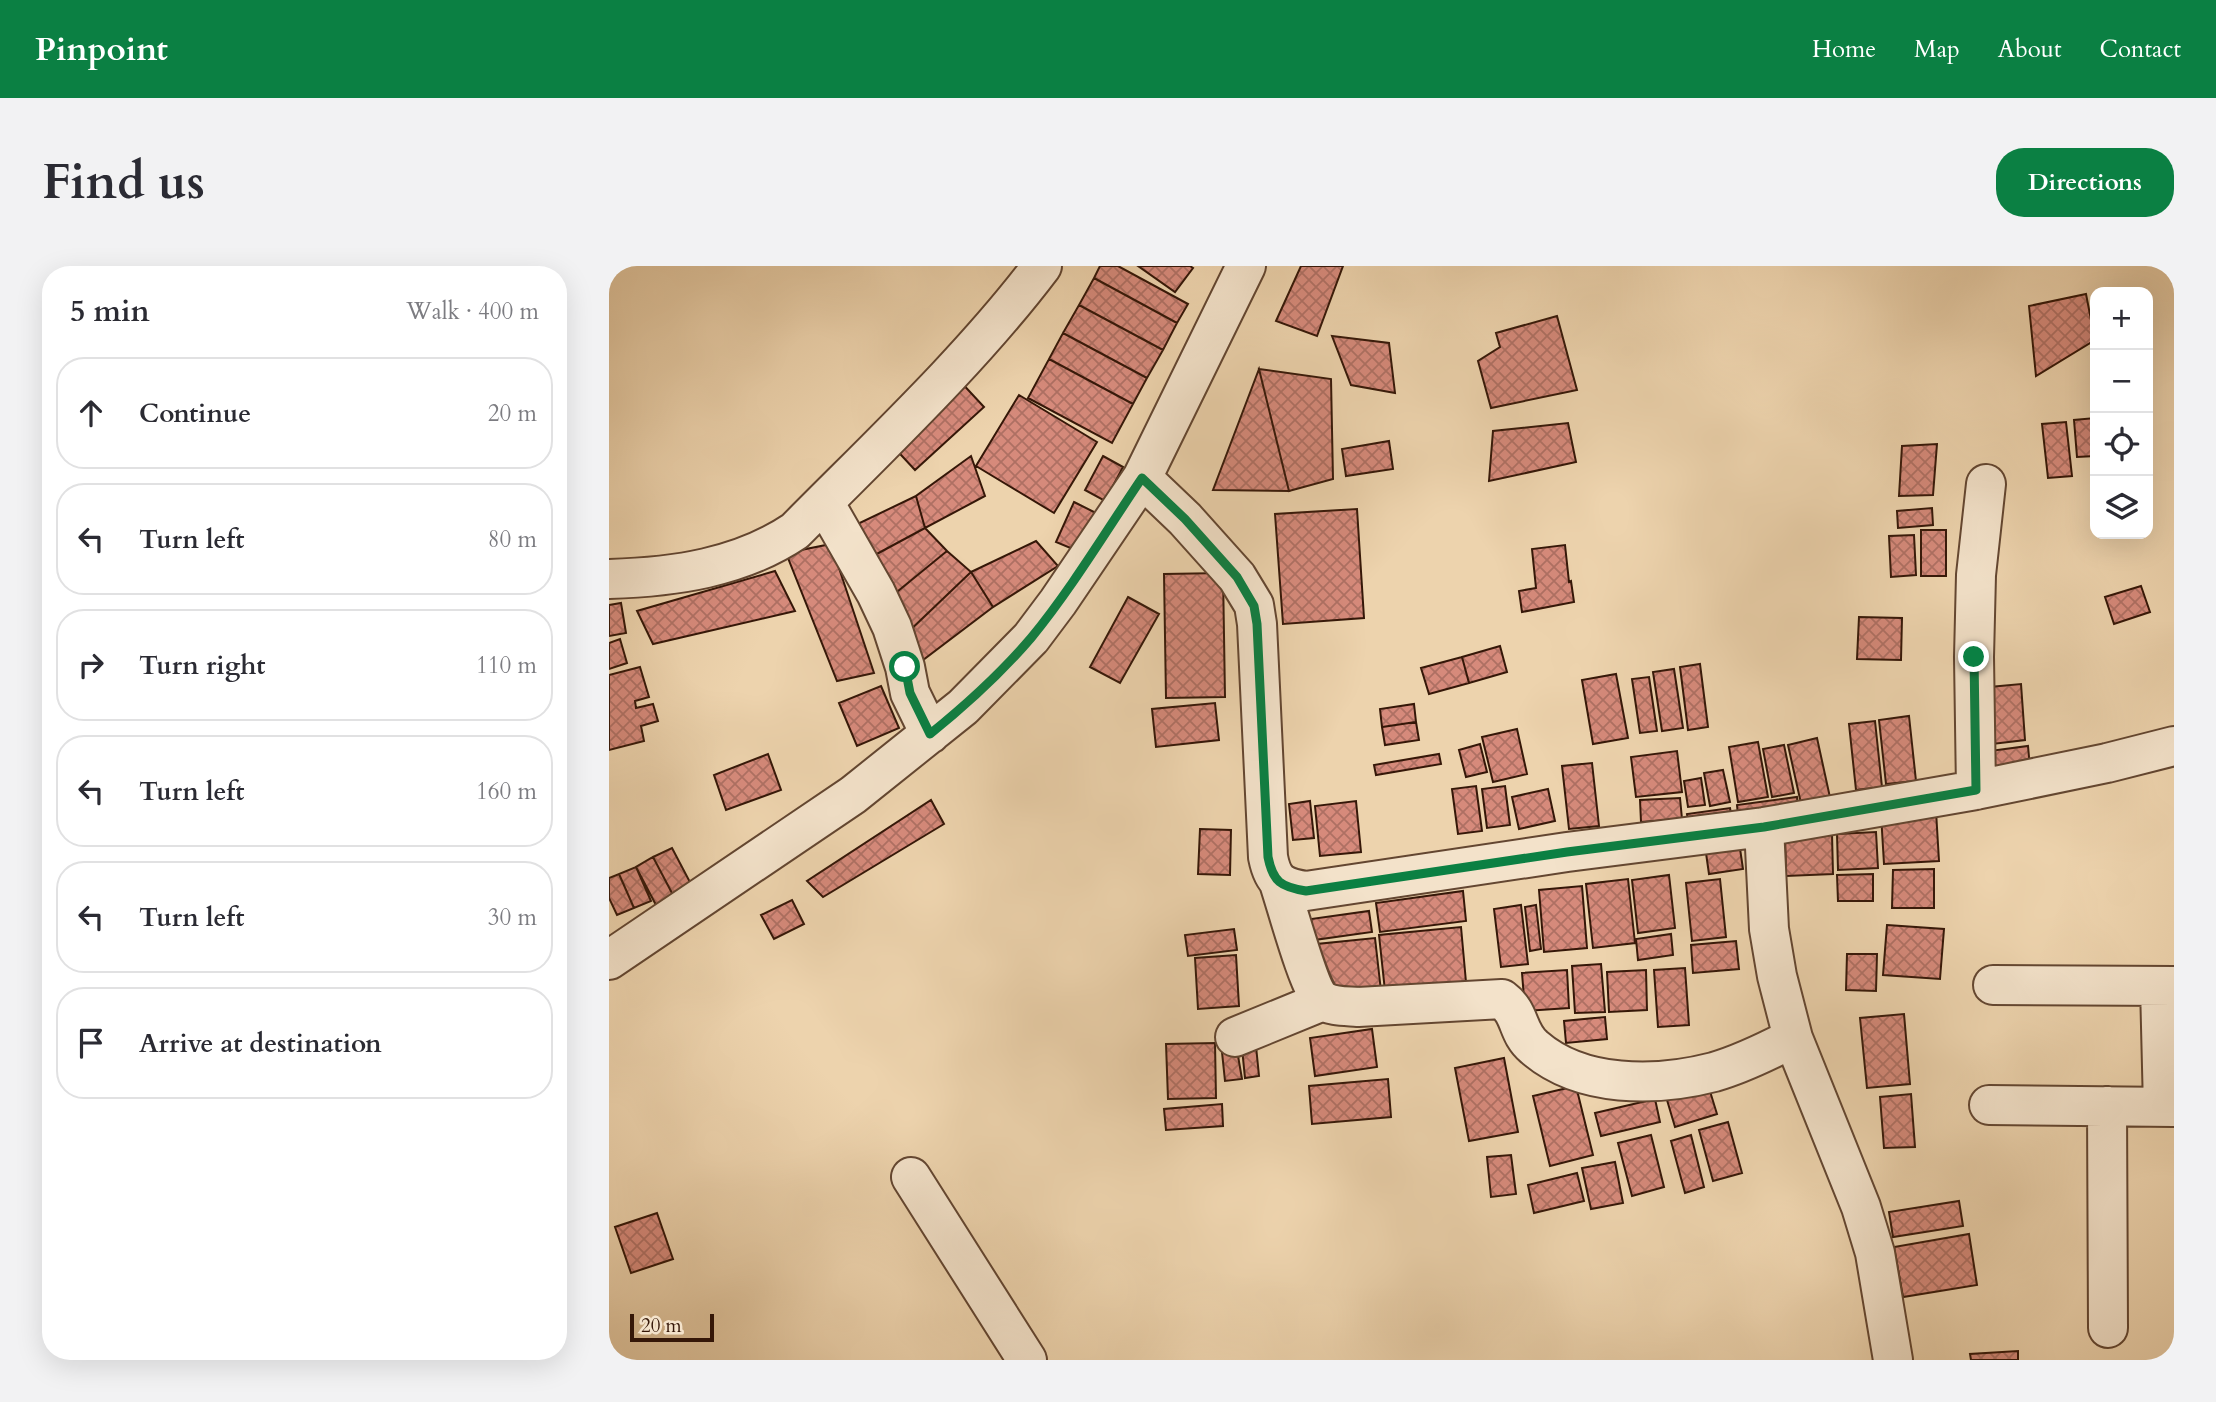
<!DOCTYPE html>
<html lang="en">
<head>
<meta charset="utf-8">
<style>
	body { margin:0; font-family:Cardo,serif; background:#f2f2f3; color:#2b2b33 }
	.controls { position:absolute; right:21px; top:21px; display:grid; overflow:hidden; border-radius:14px; box-shadow:0 7px 28px #0002 }
	.controls button { width:63px; height:63px; display:grid; place-items:center; padding:0; border:0; border-bottom:2px solid #e1e1e2; background:#fff; color:#2b2b33; font:35px sans-serif }
	.scale { position:absolute; left:21px; bottom:18px; width:84px; box-sizing:border-box; padding-left:7px; border:4px solid #351708; border-top:0; font-size:19px; line-height:24px; white-space:nowrap; color:#351708; -webkit-text-stroke:5px #f3e2ca; paint-order:stroke }
	.stop { position:absolute; width:21px; height:21px; margin:-16px; border:5px solid #0b8043; border-radius:50%; background:#fff }
	.stop.end { background:#0b8043; border-color:#fff; box-shadow:0 2px 7px #0008 }
	.list { margin:0; padding:0; list-style:none }
	h2 { display:flex; justify-content:space-between; align-items:center; height:91px; margin:0; padding:0 28px; font-size:30px }
	h2 small { font-size:23px; font-weight:400; color:#7c7c81 }
	.list li { display:grid; grid-template-columns:46px 1fr auto; gap:21px; align-items:center; box-sizing:border-box; height:112px; margin:0 14px 14px; padding:0 14px; border:2px solid #e1e1e2; border-radius:28px }
	.list b { display:block; font-size:26px; white-space:nowrap }
	.list em { font-size:23px; font-style:normal; color:#7c7c81 }
	.icon { flex:none; width:38px; height:38px; fill:none; stroke:currentColor; stroke-width:2; stroke-linecap:round; stroke-linejoin:round }
	.map { position:relative; flex:none; width:1565px; height:1094px; overflow:hidden; border-radius:28px }
	header { display:flex; align-items:center; gap:42px; box-sizing:border-box; height:98px; padding:0 35px; background:#0b8043; color:#fff }
	header strong { font-size:33px }
	nav { display:flex; gap:38px; margin-inline-start:auto; font-size:24px }
	.intro { display:flex; align-items:center; justify-content:space-between; box-sizing:border-box; height:168px; padding:0 42px }
	h1 { margin:0; font-size:49px }
	.button { padding:18px 32px; border-radius:28px; background:#0b8043; color:#fff; font-size:24px; font-weight:700 }
	main { display:flex; gap:42px; padding:0 42px }
	aside { flex:1; background:#fff; border-radius:28px; box-shadow:0 7px 28px #0002 }
	.map>svg:first-child { display:block }
	.building { fill:url(#building-cross-hatch); stroke:#351708; stroke-width:2 }
	.lines { fill:none; stroke-linecap:round; stroke-linejoin:round }
	.minor-casing { stroke:#634631; stroke-width:42 }
	.minor { stroke:#f3e2ca; stroke-width:38 }
	.route { stroke:#0b8043; stroke-width:9 }
</style>
</head>
<body>
<header>
<strong>Pinpoint</strong>
<nav><a>Home</a><a>Map</a><a>About</a><a>Contact</a></nav>
</header>
<div class="intro"><h1>Find us</h1><a class="button">Directions</a></div>
<main>
<aside>
<h2>5 min<small>Walk · 400 m</small></h2>
<ul class="list">
<li><svg class="icon" aria-label="ahead" viewBox="0 0 24 24"><path d="M12 20V5M6 11l6-6 6 6"/></svg><div><b>Continue</b></div><em>20 m</em></li>
<li><svg class="icon" aria-label="left" viewBox="0 0 24 24"><path d="M17 20v-9H6M10 6l-5 5 5 5"/></svg><div><b>Turn left</b></div><em>80 m</em></li>
<li><svg class="icon" aria-label="right" viewBox="0 0 24 24"><path d="M7 20v-9h11M14 6l5 5-5 5"/></svg><div><b>Turn right</b></div><em>110 m</em></li>
<li><svg class="icon" aria-label="left" viewBox="0 0 24 24"><path d="M17 20v-9H6M10 6l-5 5 5 5"/></svg><div><b>Turn left</b></div><em>160 m</em></li>
<li><svg class="icon" aria-label="left" viewBox="0 0 24 24"><path d="M17 20v-9H6M10 6l-5 5 5 5"/></svg><div><b>Turn left</b></div><em>30 m</em></li>
<li><svg class="icon" aria-label="arrive" viewBox="0 0 24 24"><path d="M6 21V4h12l-3 4 3 4H6"/></svg><div><b>Arrive at destination</b></div></li>
</ul>
</aside>
<div class="map">
<svg width="1565" height="1094" viewBox="0 0 1565 1094">
	<defs>
		<pattern id="building-cross-hatch" width="8" height="8" patternUnits="userSpaceOnUse" patternTransform="scale(1.75)"><rect width="8" height="8" fill="#d68a7b"/><path d="M0 0l8 8M0 8l8-8" fill="none" stroke="#ae7063"/></pattern>
	</defs>
	<rect width="100%" height="100%" fill="#edd3ad"/>
	<filter id="stains"><feTurbulence type="fractalNoise" baseFrequency=".00286" numOctaves="4"/><feColorMatrix values="0 0 0 0 .2 0 0 0 0 .09 0 0 0 0 .02 0 0 0 .5 -.17"/></filter>
	<radialGradient id="worn" r=".72"><stop offset=".6" stop-color="#630" stop-opacity="0"/><stop offset="1" stop-color="#630" stop-opacity=".3"/></radialGradient>
	<!-- building -->
	<path class="building" d="M491,0H509L579,38L568,57L485,12Z
		M529,0H581L584,2L566,26Z
		M692,0H734L708,70L667,55Z
		M485,12L568,57L554,84L470,39Z
		M1477,28L1486,74L1427,110L1420,40Z
		M470,39L554,84L538,112L454,67Z
		M948,50L968,124L882,142L869,95L891,81L887,67Z
		M454,67L538,112L524,138L440,93Z
		M723,70L780,77L786,127L742,119Z
		M440,93L524,138L503,177L419,132Z
		M650,103L722,113L724,213L680,225Z
		M650,103L680,225L604,224Z
		M349,113L375,141L306,204L280,176Z
		M410,129L488,176L445,247L367,200Z
		M1486,152V190L1468,191L1465,154Z
		M1457,156L1463,210L1439,212L1433,158Z
		M959,157L967,196L880,215L884,165Z
		M780,175L784,203L737,210L733,183Z
		M1328,178L1324,229L1290,230L1293,180Z
		M362,190L376,230L316,262L307,230Z
		M494,190L514,201L496,235L476,224Z
		M307,230L316,262L251,297L234,265Z
		M465,236L489,248L471,286L447,276Z
		M1323,242L1324,259L1289,262L1288,245Z
		M748,243L755,352L674,358L666,248Z
		M316,262L338,285L278,334L251,297Z
		M1312,264H1337V310H1312Z
		M1305,269L1307,309L1282,311L1280,270Z
		M427,275L449,300L384,341L362,306Z
		M222,278L265,407L228,415L177,287Z
		M956,279L960,316L962,315L965,336L913,346L910,325L927,322L923,283Z
		M338,285L362,306L296,369L278,334Z
		M166,305L186,345L44,378L28,345Z
		M362,306L384,341L314,394L296,369Z
		M614,307L616,431L557,432L555,308Z
		M1532,320L1541,346L1505,358L1496,331Z
		M519,331L550,348L511,417L481,401Z
		M12,337L17,367L0,370V339Z
		M1250,351L1293,352L1292,394L1248,393Z
		M11,373L18,397L0,403V377Z
		M891,380L898,406L860,417L853,391Z
		M853,391L860,417L820,428L812,402Z
		M1091,398L1099,461L1079,464L1071,401Z
		M31,401L40,431L26,435L27,442L44,438L49,455L32,460L35,475L0,484V409Z
		M1065,403L1074,462L1053,465L1044,406Z
		M1007,408L1019,472L984,478L973,414Z
		M1040,411L1048,465L1031,467L1023,413Z
		M1412,418L1416,474L1375,479L1370,422Z
		M272,420L290,462L248,480L230,437Z
		M606,437L610,474L547,481L543,443Z
		M805,438L807,456L773,461L771,443Z
		M1300,450L1307,515L1277,518L1270,454Z
		M1266,455L1273,521L1247,524L1240,458Z
		M807,456L810,474L776,479L773,461Z
		M908,463L918,508L884,516L873,471Z
		M1208,472L1222,536L1193,542L1179,479Z
		M1149,476L1159,531L1129,536L1120,481Z
		M871,478L878,506L857,511L850,484Z
		M1175,479L1185,527L1163,531L1154,483Z
		M1419,480L1422,513L1376,517L1373,486Z
		M1068,485L1073,526L1027,531L1022,491Z
		M159,488L172,524L117,544L105,509Z
		M830,488L832,498L767,509L765,499Z
		M983,497L990,560L960,563L953,500Z
		M1114,504L1121,536L1101,540L1095,507Z
		M1092,512L1096,539L1079,541L1075,515Z
		M867,520L873,565L849,568L843,523Z
		M896,520L901,559L878,562L873,523Z
		M939,523L946,555L910,563L903,531Z
		M1188,531L1190,551L1130,559L1128,539Z
		M1071,532L1073,553L1032,556L1031,534Z
		M322,534L335,558L214,631L198,615Z
		M701,535L705,572L684,574L680,538Z
		M747,535L752,586L711,590L706,540Z
		M1121,542L1124,559L1081,565L1078,548Z
		M1327,545L1330,595L1275,598L1272,548Z
		M591,563L622,564L621,609L589,608Z
		M1267,566L1269,602L1229,604L1228,568Z
		M1223,568L1224,608L1177,610L1176,569Z
		M1129,569L1134,603L1100,608L1095,573Z
		M63,582L83,620L64,629L44,591Z
		M44,591L64,629L47,639L27,601Z
		M27,601L42,635L25,642L10,608Z
		M1325,603V642H1283L1284,604Z
		M10,608L25,642L8,649L0,632V612Z
		M1264,608V635H1229L1228,609Z
		M1060,609L1066,662L1029,667L1023,614Z
		M1019,613L1026,677L984,682L977,618Z
		M1111,613L1117,671L1083,675L1077,617Z
		M973,620L978,682L935,686L930,624Z
		M854,625L857,655L771,666L767,637Z
		M183,634L195,658L165,673L152,649Z
		M912,639L919,698L892,701L885,643Z
		M927,639L932,683L921,685L916,641Z
		M760,645L763,666L705,674L702,653Z
		M1278,659L1335,663L1331,713L1274,709Z
		M852,661L857,716L776,725L770,669Z
		M625,663L628,684L579,690L576,669Z
		M1062,668L1064,689L1029,694L1027,673Z
		M766,672L772,725L713,731L708,678Z
		M1127,675L1130,703L1084,707L1082,679Z
		M1238,688H1268L1267,725L1237,724Z
		M627,689L630,740L589,743L586,692Z
		M992,698L996,746L966,747L963,700Z
		M1076,702L1080,759L1049,761L1045,704Z
		M958,704L960,742L916,745L913,707Z
		M1037,704L1038,744L1000,746L998,706Z
		M1295,748L1301,818L1258,822L1251,752Z
		M996,751L998,773L957,777L955,755Z
		M763,763L768,801L706,810L701,772Z
		M606,777L607,832L559,833L557,778Z
		M647,780L650,810L636,812L633,782Z
		M628,784L633,813L616,815L613,786Z
		M895,792L909,866L860,875L846,802Z
		M779,813L782,851L703,858L700,820Z
		M967,820L984,889L941,900L924,830Z
		M1100,822L1108,848L1066,861L1058,834Z
		M1302,828L1306,881L1275,882L1271,831Z
		M1046,833L1051,856L992,870L986,847Z
		M613,838L614,860L557,864L555,843Z
		M1119,856L1133,907L1104,915L1090,864Z
		M1042,869L1055,921L1023,930L1009,877Z
		M1082,869L1095,921L1076,927L1062,875Z
		M902,889L907,928L882,931L878,891Z
		M1006,896L1014,937L982,943L973,902Z
		M968,907L975,935L925,947L919,919Z
		M1350,935L1354,960L1284,971L1280,946Z
		M48,947L64,993L22,1007L6,961Z
		M1360,968L1368,1019L1294,1031L1285,981Z
		M1409,1085V1094H1362L1361,1088Z"/>
	<g class="lines">
		<!-- minor casing -->
		<g class="minor-casing">
			<path id="minor" d="M533,212L576,253L628,311L645,339L648,358L659,591C664,616 672,621 697,625L958,586L1155,561L1367,524L1498,497L1565,480
				M215,236L267,327L283,361L296,401L301,427L321,468
				M0,313C65,311 131,302 186,265C269,181 362,94 433,0
				M1367,524L1365,391L1367,309L1377,218
				M1155,561L1160,663L1168,710L1184,772L1252,941L1266,987L1284,1094
				M670,617C677,637 700,724 713,734C722,741 738,740 749,741L893,733C913,748 907,766 925,781C972,822 1047,821 1105,806C1133,798 1159,785 1184,772
				M0,694L244,529L354,441L422,372L449,336L533,212L637,0
				M1384,719L1565,720
				M1551,720L1554,841
				M626,771L714,735
				M1380,839L1565,841
				M1498,840L1499,1062
				M302,911L418,1094"/>
		</g>
		<!-- minor -->
		<use href="#minor" class="minor"/>
	</g>
	<g class="lines">
		<!-- route -->
		<path class="route" d="M296,401L301,427L321,468C357,439 392,407 422,372C463,322 497,265 533,212L576,253L628,311L645,340L648,358L659,591C664,616 672,621 697,625L958,586L1155,561L1367,524L1365,391"/>
	</g>
	<rect width="100%" height="100%" filter="url(#stains)"/>
	<rect width="100%" height="100%" fill="url(#worn)"/>
</svg>
<div class="controls">
<button>+</button>
<button>−</button>
<button><svg class="icon" aria-label="locate" viewBox="0 0 24 24"><circle cx="12" cy="12" r="6"/><path d="M12 2v4M12 18v4M2 12h4M18 12h4"/></svg></button>
<button><svg class="icon" aria-label="layers" viewBox="0 0 24 24"><path d="M12 4l9 5-9 5-9-5zM3 14l9 5 9-5"/></svg></button>
</div>
<div class="scale">20 m</div>
<div class="stop" style="left:296px;top:401px"></div>
<div class="stop end" style="left:1365px;top:391px"></div>
</div>
</main>
</body>
</html>
